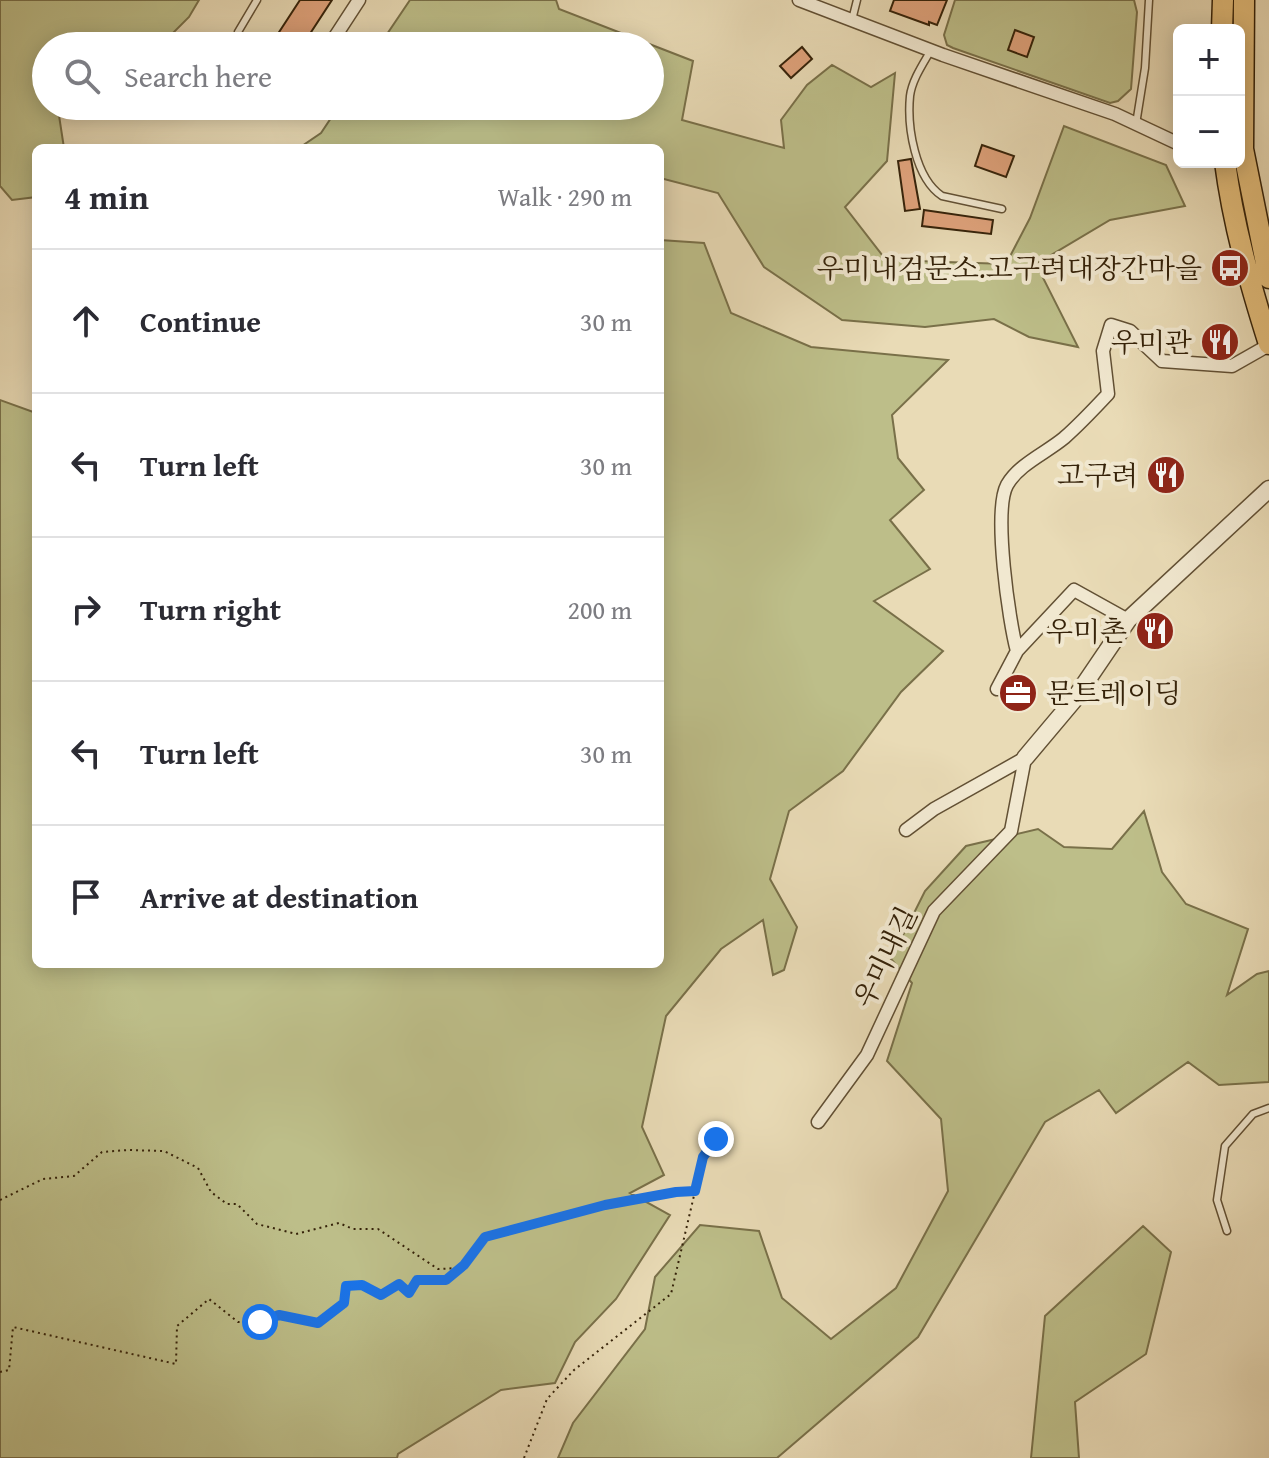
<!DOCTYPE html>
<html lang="en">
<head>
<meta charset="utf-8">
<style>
	body { margin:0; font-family:"Gentium Book Plus","Noto Serif KR",serif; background:#f2f2f3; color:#2b2b33 }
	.controls { position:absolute; right:24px; top:24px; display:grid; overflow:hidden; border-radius:12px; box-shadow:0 4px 20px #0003 }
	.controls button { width:72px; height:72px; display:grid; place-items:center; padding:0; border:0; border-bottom:2px solid #e1e1e2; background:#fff; color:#2b2b33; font:40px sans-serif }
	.stop { position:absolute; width:24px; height:24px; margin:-18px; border:6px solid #1a73e8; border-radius:50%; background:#fff }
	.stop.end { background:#1a73e8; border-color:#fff; box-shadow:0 2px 8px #0008 }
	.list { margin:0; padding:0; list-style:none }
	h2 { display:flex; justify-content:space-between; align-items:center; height:104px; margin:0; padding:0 32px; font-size:34px }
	h2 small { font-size:26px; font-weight:400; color:#7c7c81 }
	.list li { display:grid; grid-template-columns:52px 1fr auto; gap:24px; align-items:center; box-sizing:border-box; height:144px; padding:0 32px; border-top:2px solid #e1e1e2 }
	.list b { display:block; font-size:30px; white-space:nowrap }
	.list em { font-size:26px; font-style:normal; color:#7c7c81 }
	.icon { flex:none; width:44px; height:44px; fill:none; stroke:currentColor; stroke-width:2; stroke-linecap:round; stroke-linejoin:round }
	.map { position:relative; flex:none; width:1269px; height:1458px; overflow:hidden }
	.search { position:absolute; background:#fff; box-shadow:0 4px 20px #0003; left:32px; top:32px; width:632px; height:88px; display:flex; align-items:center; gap:20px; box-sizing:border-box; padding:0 28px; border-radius:44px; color:#7c7c81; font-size:30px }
	.panel { position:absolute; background:#fff; box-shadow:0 4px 20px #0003; left:32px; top:144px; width:632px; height:824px; border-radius:12px }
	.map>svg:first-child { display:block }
	.green { fill:#bdbe89; stroke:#797049; stroke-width:2 }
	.building { fill:#dfa27b; stroke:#352209; stroke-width:2 }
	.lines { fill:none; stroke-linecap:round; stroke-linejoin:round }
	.service-casing { stroke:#625034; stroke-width:9 }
	.minor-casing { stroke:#625034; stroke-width:15 }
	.tertiary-casing { stroke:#625034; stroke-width:19 }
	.primary-casing { stroke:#352209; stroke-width:23 }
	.path { stroke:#352209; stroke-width:2; stroke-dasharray:2 4; stroke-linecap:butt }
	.service { stroke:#f1e8d0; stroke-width:6 }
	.minor { stroke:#f1e8d0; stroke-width:12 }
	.tertiary { stroke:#f1e8d0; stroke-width:16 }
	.primary { stroke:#e4be7b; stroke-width:20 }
	.route { stroke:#1a73e8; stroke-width:10 }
	.labels { text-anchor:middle; stroke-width:8; stroke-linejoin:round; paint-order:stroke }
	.poi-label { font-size:28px; fill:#352209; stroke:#f1e8d0; text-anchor:end }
	.street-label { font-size:28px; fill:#352209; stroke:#f1e8d0 }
</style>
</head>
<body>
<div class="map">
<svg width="1269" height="1458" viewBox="0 0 1269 1458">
	<rect width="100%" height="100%" fill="#e9dbb6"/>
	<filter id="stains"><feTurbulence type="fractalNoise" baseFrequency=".0025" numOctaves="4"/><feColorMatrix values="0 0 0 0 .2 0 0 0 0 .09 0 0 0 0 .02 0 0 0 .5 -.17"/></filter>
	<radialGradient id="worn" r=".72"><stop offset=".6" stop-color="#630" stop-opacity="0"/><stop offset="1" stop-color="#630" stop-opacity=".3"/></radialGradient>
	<!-- green -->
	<path class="green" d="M0,0H199L189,17L160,46H46V106H68L58,109L64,148H36V197L12,200L0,186Z
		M410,0H556L559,9L693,61L682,120L784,148L781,120L807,85L832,65L871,87L895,73L887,161L845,207L886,260L1006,264L1030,218L1064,126L1166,165L1185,206L1110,220L1036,264L1078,347L1029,337L994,319L925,327L842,320L764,267L718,193L660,178V148H299L321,133L339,106H650V46H379Z
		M955,0H1134L1137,12L1131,89L1118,101L1110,103L953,48L947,45L944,35Z
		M660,240L704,243L731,313L811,347L948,360L892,415L898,458L924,490L890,520L930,569L874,601L943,651L901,692L843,771L789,811L770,879L797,927L784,970L773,975L763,920L721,949L666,1016L642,1127L664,1175L630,1193L670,1215L616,1299L575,1342L555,1383L501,1390L398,1454L397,1458H0V400L36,413V964H660Z
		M1144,811L1162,872L1186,904L1248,929L1227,995L1257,974L1269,971V1082L1219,1085L1188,1062L1116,1113L1099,1090L1045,1122L918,1337L777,1458H558L573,1423L645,1329L655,1277L700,1225L759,1231L782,1298L831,1339L896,1288L948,1191L941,1119L887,1061L912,983L891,959L925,891L966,846L1038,829L1064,847L1112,849Z
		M1143,1226L1171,1252L1146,1354L1075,1402L1079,1458H1031L1045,1316Z"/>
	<!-- building -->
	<path class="building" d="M300,0H332L302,46H270Z
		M894,0H947L937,25L929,22V25L890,11Z
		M1015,30L1034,37L1027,57L1008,50Z
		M802,47L812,59L791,78L780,66Z
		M982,145L1014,156L1006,177L975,166Z
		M911,159L920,209L905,211L898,161Z
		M924,210L993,220L991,234L922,226Z"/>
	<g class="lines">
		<!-- service casing -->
		<g class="service-casing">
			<path id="service" d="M855,21L853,16L857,0
				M238,32L257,0
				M931,50C923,64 912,80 910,96C907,127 915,178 942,196L1002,209
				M1136,124L1145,68L1149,0
				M1227,1231L1217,1200L1225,1146L1253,1114L1269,1108"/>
		</g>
		<!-- minor casing -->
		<g class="minor-casing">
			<path id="minor" d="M799,0L943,55L1115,114L1179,144
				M329,46L359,0
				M1017,651C1009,622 993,511 1007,485C1019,464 1046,453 1064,438C1080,424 1094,409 1108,394L1103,351L1111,325L1130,331L1162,361L1232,366L1269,345
				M997,689L1017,651L1074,590L1128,620
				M906,830L934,809L1025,758
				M818,1122L867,1055L934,911L1011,831L1025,758"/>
		</g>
		<!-- tertiary casing -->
		<g class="tertiary-casing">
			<path id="tertiary" d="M1025,758L1073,701L1128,620L1269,489"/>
		</g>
		<!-- primary casing -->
		<g class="primary-casing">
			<path id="primary" d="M1244,0L1243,149L1269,278
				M1222,30L1223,0
				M1225,162C1233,224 1250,284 1269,344"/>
		</g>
		<!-- path -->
		<path class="path" d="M0,1200L43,1179L74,1176L102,1152L128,1150L164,1151L198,1168L211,1192L227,1204H237L257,1224L296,1234L339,1223L353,1229H378L438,1269L458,1268
			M0,1372L9,1370L13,1327L176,1364L177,1326L209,1299L238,1322H260L279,1315L318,1323L344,1303L346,1286L362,1285L381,1295L399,1284L409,1293L417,1280H446L464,1265L485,1237L605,1205L676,1192L695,1191
			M524,1458L547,1399L574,1370L671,1294L703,1157L716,1139"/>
		<!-- service -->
		<use href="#service" class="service"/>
		<!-- minor -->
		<use href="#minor" class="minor"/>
		<!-- tertiary -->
		<use href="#tertiary" class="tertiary"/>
		<!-- primary -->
		<use href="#primary" class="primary"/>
	</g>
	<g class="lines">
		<!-- route -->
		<path class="route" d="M260,1322L279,1315L318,1323L344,1303L346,1286L362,1285L381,1295L399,1284L409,1293L417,1280H446L464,1265L485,1237L605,1205L676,1192L695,1191L703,1157L716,1139"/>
	</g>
	<!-- icons -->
	<defs>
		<g id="bus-disc" transform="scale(2)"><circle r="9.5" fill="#8f2418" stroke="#f1e8d0"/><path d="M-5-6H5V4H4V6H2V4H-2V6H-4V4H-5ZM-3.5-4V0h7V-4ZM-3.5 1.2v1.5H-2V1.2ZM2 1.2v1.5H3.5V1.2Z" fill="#fff"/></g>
		<g id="restaurant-disc" transform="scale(2)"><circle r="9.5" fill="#8f2418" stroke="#f1e8d0"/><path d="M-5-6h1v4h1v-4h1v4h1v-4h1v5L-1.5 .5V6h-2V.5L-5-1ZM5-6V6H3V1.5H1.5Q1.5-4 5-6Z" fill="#fff"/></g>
		<g id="office-disc" transform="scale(2)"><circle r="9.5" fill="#8f2418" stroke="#f1e8d0"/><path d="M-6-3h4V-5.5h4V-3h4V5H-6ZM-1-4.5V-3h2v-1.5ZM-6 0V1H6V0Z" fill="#fff"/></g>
	</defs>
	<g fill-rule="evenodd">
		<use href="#bus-disc" x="1230" y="268"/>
		<use href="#restaurant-disc" x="1220" y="342"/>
		<use href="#restaurant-disc" x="1166" y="475"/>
		<use href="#restaurant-disc" x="1155" y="631"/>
		<use href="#office-disc" x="1018" y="693"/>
	</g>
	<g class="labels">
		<!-- poi labels -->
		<g class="poi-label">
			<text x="1202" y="278">우미내검문소.고구려대장간마을</text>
			<text x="1192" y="352">우미관</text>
			<text x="1138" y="485">고구려</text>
			<text x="1127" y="641">우미촌</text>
			<text x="1046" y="703" text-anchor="start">문트레이딩</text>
		</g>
		<!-- street labels -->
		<g class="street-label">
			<text transform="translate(885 957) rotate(-64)" y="10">우미내길</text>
		</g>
	</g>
	<rect width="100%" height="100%" filter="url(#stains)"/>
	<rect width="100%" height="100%" fill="url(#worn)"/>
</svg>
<div class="controls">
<button>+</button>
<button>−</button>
</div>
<div class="stop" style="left:260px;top:1322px"></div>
<div class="stop end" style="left:716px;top:1139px"></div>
<div class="search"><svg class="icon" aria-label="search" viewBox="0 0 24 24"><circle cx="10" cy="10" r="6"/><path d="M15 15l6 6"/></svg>Search here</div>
<section class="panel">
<h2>4 min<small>Walk · 290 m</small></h2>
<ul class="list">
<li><svg class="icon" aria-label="ahead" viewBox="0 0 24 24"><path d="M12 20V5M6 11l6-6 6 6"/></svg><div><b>Continue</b></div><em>30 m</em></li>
<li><svg class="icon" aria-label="left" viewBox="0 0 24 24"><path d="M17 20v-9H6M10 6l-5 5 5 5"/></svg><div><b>Turn left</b></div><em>30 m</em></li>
<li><svg class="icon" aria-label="right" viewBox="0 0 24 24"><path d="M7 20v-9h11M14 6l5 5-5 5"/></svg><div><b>Turn right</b></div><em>200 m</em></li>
<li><svg class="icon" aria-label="left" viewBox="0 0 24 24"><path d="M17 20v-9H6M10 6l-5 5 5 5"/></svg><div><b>Turn left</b></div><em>30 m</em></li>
<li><svg class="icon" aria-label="arrive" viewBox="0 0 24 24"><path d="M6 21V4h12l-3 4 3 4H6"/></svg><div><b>Arrive at destination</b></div></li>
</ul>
</section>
</div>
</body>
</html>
